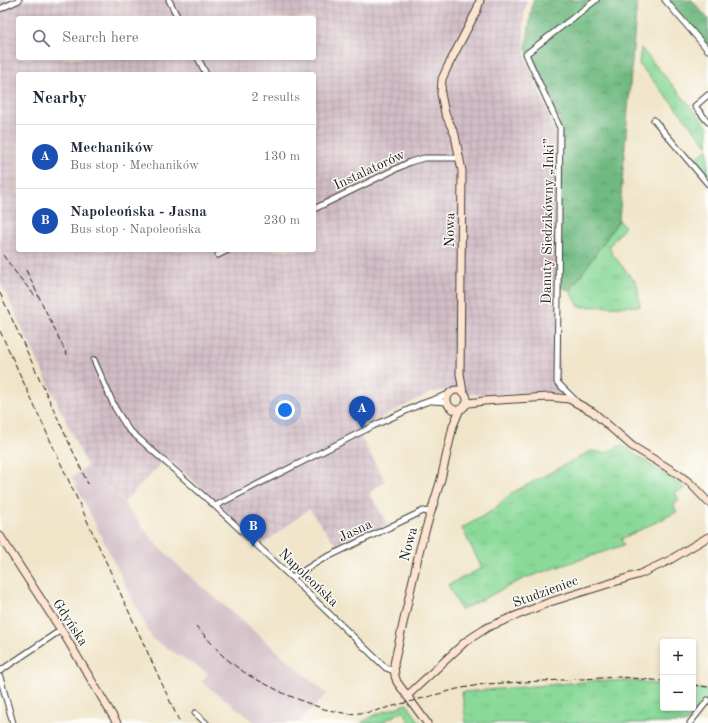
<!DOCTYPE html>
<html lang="en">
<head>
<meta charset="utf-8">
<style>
	body { margin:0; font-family:"Old Standard TT",serif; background:#f6f6f7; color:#1f2937 }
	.controls { position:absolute; right:12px; bottom:12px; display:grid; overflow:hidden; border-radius:4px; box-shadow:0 2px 6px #0003 }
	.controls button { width:36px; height:36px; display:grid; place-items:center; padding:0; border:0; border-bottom:1px solid #e0e1e3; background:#fff; color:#1f2937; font:20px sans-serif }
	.you { position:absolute; left:285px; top:410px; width:14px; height:14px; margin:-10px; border:3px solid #fff; border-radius:50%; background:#1a73e8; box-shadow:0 0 0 6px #1a73e833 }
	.badge { display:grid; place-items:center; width:26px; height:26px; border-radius:50%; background:#1f6fb2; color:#fff; font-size:13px; font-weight:700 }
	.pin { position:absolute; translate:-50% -33px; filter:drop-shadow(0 1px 2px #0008) }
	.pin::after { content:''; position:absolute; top:21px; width:14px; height:12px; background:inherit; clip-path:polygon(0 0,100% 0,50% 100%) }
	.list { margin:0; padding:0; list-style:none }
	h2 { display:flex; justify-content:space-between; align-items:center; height:52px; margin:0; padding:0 16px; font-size:17px }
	h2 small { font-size:13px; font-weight:400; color:#747a83 }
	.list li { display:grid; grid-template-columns:26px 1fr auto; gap:12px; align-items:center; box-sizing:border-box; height:64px; padding:0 16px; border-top:1px solid #e0e1e3 }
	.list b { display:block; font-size:15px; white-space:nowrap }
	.list p { margin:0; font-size:13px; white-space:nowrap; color:#747a83 }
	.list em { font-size:13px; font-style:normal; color:#747a83 }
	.icon { flex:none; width:22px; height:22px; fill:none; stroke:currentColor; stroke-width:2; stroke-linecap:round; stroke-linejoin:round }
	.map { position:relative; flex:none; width:708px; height:723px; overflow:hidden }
	.search { position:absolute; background:#fff; box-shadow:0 2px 6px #0003; left:16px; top:16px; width:300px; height:44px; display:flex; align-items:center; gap:10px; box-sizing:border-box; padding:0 14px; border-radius:4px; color:#747a83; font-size:15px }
	.panel { position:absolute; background:#fff; box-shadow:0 2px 6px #0003; left:16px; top:72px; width:300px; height:180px; border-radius:4px }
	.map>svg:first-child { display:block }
	.industrial { fill:url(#industrial-grid); fill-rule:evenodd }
	.railway { fill:#d2bdc6 }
	.grass { fill:url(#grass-tufts); stroke:#537a5a }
	.forest { fill:url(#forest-crowns); stroke:#466a4e }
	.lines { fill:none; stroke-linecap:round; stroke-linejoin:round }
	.street-casing { stroke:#3c3a36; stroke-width:7 }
	.secondary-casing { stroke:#3c3a36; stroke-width:9 }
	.street { stroke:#fff; stroke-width:5 }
	.secondary { stroke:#fde4d1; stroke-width:7 }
	.rail { stroke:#1c1c1c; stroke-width:1; stroke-dasharray:6 3; stroke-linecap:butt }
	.labels { text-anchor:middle; stroke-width:3; stroke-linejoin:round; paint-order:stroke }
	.street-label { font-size:14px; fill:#1c1c1c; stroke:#fdfcf7 }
</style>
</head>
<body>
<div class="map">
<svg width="708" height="723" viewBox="0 0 708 723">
	<defs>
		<pattern id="industrial-grid" width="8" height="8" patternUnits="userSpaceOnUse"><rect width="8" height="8" fill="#d2bdc6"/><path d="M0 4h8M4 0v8" fill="none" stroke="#b4a2aa"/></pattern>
		<pattern id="grass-tufts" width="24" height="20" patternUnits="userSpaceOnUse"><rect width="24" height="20" fill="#8ad999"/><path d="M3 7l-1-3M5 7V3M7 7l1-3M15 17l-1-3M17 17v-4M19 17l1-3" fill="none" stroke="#76ba83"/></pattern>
		<pattern id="forest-crowns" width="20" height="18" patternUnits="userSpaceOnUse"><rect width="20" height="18" fill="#6fb981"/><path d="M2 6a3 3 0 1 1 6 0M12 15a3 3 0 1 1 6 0" fill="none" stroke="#5a9669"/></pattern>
	</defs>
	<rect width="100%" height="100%" fill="#fdfcf7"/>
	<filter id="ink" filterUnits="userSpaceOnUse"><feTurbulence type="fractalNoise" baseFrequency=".025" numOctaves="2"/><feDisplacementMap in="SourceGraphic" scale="8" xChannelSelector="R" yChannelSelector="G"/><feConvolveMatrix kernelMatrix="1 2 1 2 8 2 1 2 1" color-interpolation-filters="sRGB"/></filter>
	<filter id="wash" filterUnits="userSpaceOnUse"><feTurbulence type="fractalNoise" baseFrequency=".012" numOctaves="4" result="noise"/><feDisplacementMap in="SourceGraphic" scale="16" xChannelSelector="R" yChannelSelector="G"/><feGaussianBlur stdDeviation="0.9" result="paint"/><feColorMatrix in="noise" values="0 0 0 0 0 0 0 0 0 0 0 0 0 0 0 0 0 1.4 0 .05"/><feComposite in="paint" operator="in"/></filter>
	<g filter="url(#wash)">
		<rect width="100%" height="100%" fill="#f0e5c9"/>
		<!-- industrial -->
		<path class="industrial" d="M0,0H527L524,13V52L555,132L558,183L559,394H466L442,391L430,393L357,430L385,481L369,493L388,525L340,550L309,509L262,545L215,500L171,461L160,465L124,502L87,466L0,281ZM18,18H314V58H18ZM18,74H314V250H18Z"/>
		<!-- railway -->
		<path class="railway" d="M87,466L123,502L156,544L184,571L327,694L297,723H256L202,682L208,673L152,639L72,477Z"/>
		<!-- grass -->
		<path class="grass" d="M641,48L708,127V146L639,64Z
			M708,148V179L693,161Z
			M619,220L625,227L609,246L612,254L637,284L640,306L579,307L570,291Z
			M622,445C643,461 665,473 686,488L675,492L679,501L673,504L677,512L621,539L624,545L525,578L461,610L448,585L482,568L462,528L492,511L510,494L591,451L605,453Z
			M594,681H633L663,685V708H693V688L708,690V698L687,723H466L462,692Z
			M407,704L420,723H407L409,721L403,711L381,723H361L377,714Z"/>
		<!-- forest -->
		<path class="forest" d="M533,0H637L619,220L570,291L559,286L558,183L560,120L526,48Z
			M669,0H692L708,19V46Z"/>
	</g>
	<g filter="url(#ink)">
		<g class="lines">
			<!-- street casing -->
			<g class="street-casing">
				<path id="street" d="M169,0L178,18
					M665,0L708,50
					M0,9L19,0
					M198,58L206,74
					M708,95L695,106L708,122
					M654,120L708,184
					M314,209L410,162L424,158H460
					M218,255L228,250
					M94,360L115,408L128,429L215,506L292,578L386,668L394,671
					M431,401L448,402
					M576,401L557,382L560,128L526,54L596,0
					M215,506L373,426L421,404L449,394
					M292,578L319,561L423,511L431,512
					M0,671L61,630
					M0,677L13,723
					M195,713L206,723
					M690,723L708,700"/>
			</g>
			<!-- secondary casing -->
			<g class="secondary-casing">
				<path id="secondary" d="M447 400a10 10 0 1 1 20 0a10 10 0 1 1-20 0Z
					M463,392L460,374L462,171L455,135L445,113L441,94L442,79L447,68L477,10L480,0
					M465,405L469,403L484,401L549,397L569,399L593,412L632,446L678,474L690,483L708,502
					M0,536L65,636L117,723
					M407,696L465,642L488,627L550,602L640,574L668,561L708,537
					M427,723L397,682L395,676L394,664L420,548L441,479L453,426L460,409"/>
			</g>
			<!-- street -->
			<use href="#street" class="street"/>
			<!-- secondary -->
			<use href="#secondary" class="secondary"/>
			<!-- rail -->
			<path class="rail" d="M3,255L16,273L35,296
				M26,270L67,355
				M0,293L88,484
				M0,331L180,723
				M196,626L223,656L234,665L248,675L285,694L305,702L324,709L348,714L371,712L457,689L485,684L620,677L663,681
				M693,685L708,687"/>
		</g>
	</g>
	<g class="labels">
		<!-- street labels -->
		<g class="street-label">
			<text transform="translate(369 169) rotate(-25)" y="5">Instalatorów</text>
			<text transform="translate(547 221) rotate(-89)" y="5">Danuty Siedzikówny „Inki”</text>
			<text transform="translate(449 230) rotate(-89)" y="5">Nowa</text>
			<text transform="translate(355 530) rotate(-25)" y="5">Jasna</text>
			<text transform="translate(408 544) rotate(-75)" y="5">Nowa</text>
			<text transform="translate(309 577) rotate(44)" y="5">Napoleońska</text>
			<text transform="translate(545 591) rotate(-20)" y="5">Studzieniec</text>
			<text transform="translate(71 622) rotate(57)" y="5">Gdyńska</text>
		</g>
	</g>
</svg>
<div class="controls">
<button>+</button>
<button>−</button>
</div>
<div class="you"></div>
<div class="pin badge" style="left:362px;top:429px;background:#1a4fb4">A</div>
<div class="pin badge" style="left:253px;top:547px;background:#1a4fb4">B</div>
<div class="search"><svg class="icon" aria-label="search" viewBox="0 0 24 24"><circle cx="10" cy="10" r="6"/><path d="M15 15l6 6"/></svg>Search here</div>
<section class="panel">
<h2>Nearby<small>2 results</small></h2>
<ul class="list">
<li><span class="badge" style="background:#1a4fb4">A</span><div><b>Mechaników</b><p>Bus stop · Mechaników</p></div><em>130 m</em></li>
<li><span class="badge" style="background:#1a4fb4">B</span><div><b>Napoleońska - Jasna</b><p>Bus stop · Napoleońska</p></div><em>230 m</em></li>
</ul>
</section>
</div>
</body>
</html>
